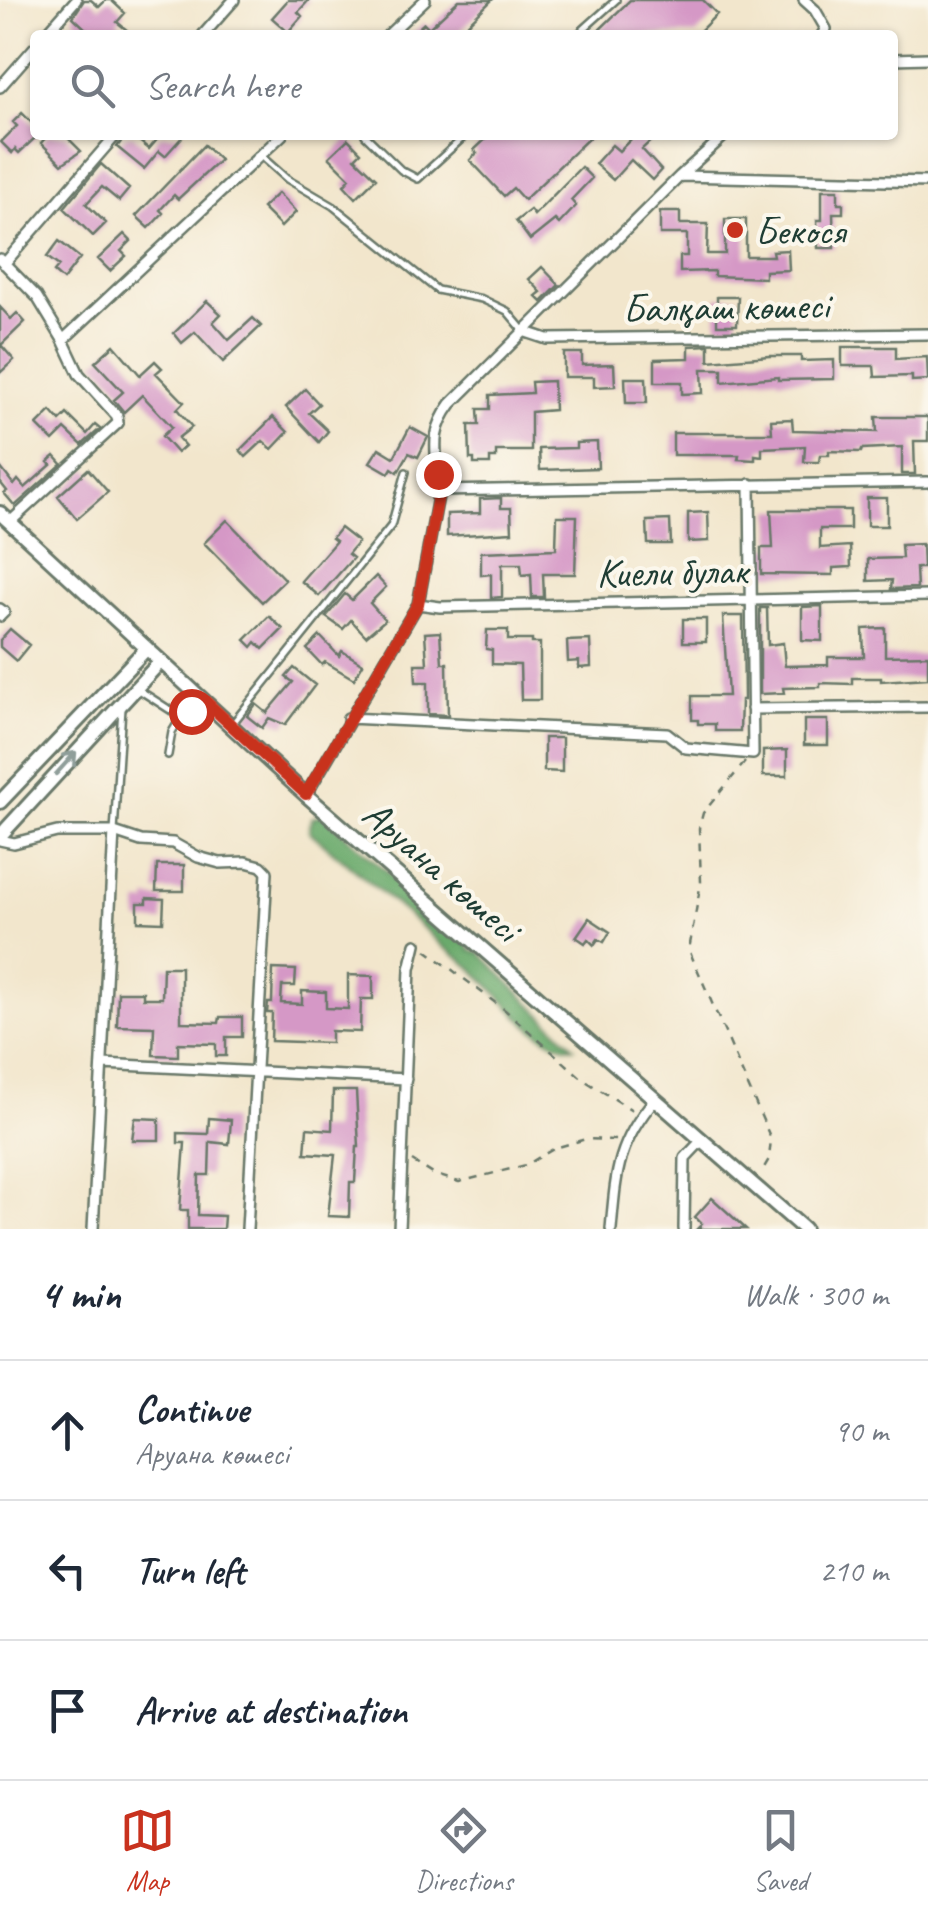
<!DOCTYPE html>
<html lang="en">
<head>
<meta charset="utf-8">
<style>
	body { margin:0; font-family:Caveat,sans-serif; background:#f6f6f7; color:#1f2937 }
	.stop { position:absolute; width:30px; height:30px; margin:-22px; border:8px solid #c8321e; border-radius:50%; background:#fff }
	.stop.end { background:#c8321e; border-color:#fff; box-shadow:0 2px 10px #0008 }
	.list { margin:0; padding:0; list-style:none }
	h2 { display:flex; justify-content:space-between; align-items:center; height:130px; margin:0; padding:0 40px; font-size:42px }
	h2 small { font-size:32px; font-weight:400; color:#747a83 }
	.list li { display:grid; grid-template-columns:65px 1fr auto; gap:30px; align-items:center; box-sizing:border-box; height:140px; padding:0 40px; border-top:2px solid #e0e1e3 }
	.list b { display:block; font-size:38px; white-space:nowrap }
	.list p { margin:0; font-size:32px; white-space:nowrap; color:#747a83 }
	.list em { font-size:32px; font-style:normal; color:#747a83 }
	.icon { flex:none; width:55px; height:55px; fill:none; stroke:currentColor; stroke-width:2; stroke-linecap:round; stroke-linejoin:round }
	.map { position:relative; flex:none; width:928px; height:1229px; overflow:hidden }
	.search { position:absolute; background:#fff; box-shadow:0 2px 8px #0004; left:30px; right:30px; top:30px; height:110px; display:flex; align-items:center; gap:25px; box-sizing:border-box; padding:0 35px; border-radius:10px; color:#747a83; font-size:38px }
	.sheet { height:550px; background:#fff }
	nav { display:flex; justify-content:space-around; align-items:center; box-sizing:border-box; height:140px; border-top:2px solid #e0e1e3; background:#fff; font-size:28px; color:#747a83 }
	nav a { display:grid; justify-items:center; gap:5px }
	nav .on { color:#c8321e }
	.map>svg:first-child { display:block }
	.forest { fill:#6baa6c; stroke:#457450; stroke-width:2.5 }
	.building { fill:#d598c6 }
	.lines { fill:none; stroke-linecap:round; stroke-linejoin:round }
	.lane-casing { stroke:#697869; stroke-width:10 }
	.street-casing { stroke:#697869; stroke-width:14 }
	.secondary-casing { stroke:#697869; stroke-width:18 }
	.path { stroke:#697869; stroke-width:2.5; stroke-dasharray:8 8; stroke-linecap:butt }
	.lane { stroke:#fff; stroke-width:5 }
	.street { stroke:#fff; stroke-width:9 }
	.secondary { stroke:#fff; stroke-width:12 }
	.oneway { stroke:#8f9e9a }
	.route { stroke:#c8321e; stroke-width:12 }
	.poi-dot { fill:#c8321e; stroke:#fbf7ec; stroke-width:4 }
	.labels { text-anchor:middle; stroke-width:8; stroke-linejoin:round; paint-order:stroke }
	.poi-label { font-size:40px; fill:#1f3d34; stroke:#fbf7ec; text-anchor:start }
	.street-label { font-size:40px; fill:#1f3d34; stroke:#fbf7ec }
</style>
</head>
<body>
<div class="map">
<svg width="928" height="1229" viewBox="0 0 928 1229">
	<rect width="100%" height="100%" fill="#fbf7ec"/>
	<filter id="ink" filterUnits="userSpaceOnUse"><feTurbulence type="fractalNoise" baseFrequency=".01" numOctaves="2"/><feDisplacementMap in="SourceGraphic" scale="20" xChannelSelector="R" yChannelSelector="G"/><feConvolveMatrix kernelMatrix="1 2 1 2 8 2 1 2 1" color-interpolation-filters="sRGB"/></filter>
	<filter id="wash" filterUnits="userSpaceOnUse"><feTurbulence type="fractalNoise" baseFrequency=".0048" numOctaves="4" result="noise"/><feDisplacementMap in="SourceGraphic" scale="40" xChannelSelector="R" yChannelSelector="G"/><feGaussianBlur stdDeviation="2.25" result="paint"/><feColorMatrix in="noise" values="0 0 0 0 0 0 0 0 0 0 0 0 0 0 0 0 0 1.4 0 .05"/><feComposite in="paint" operator="in"/></filter>
	<g filter="url(#wash)">
		<rect width="100%" height="100%" fill="#f2e6cc"/>
		<!-- forest -->
		<path class="forest" d="M322,814L467,943L470,950L480,953L574,1047C536,1046 501,995 475,971C459,956 441,948 427,931L309,831L312,818Z"/>
		<g id="blocks">
			<!-- building -->
			<path class="building" d="M84,0H91L99,7L106,0H111L125,13L117,22L133,35H80L86,29L73,17Z
				M288,0H309L298,12L302,16L288,32L272,18Z
				M459,0H492L456,35H411L424,23L429,28Z
				M630,0H703L717,14L696,35H594Z
				M22,113L35,126V138L19,153L15,149L12,153L1,142L17,126L13,122Z
				M48,135H65L81,151L62,164L41,143Z
				M126,135H132L149,149L161,135H184L165,156L159,151L144,169L117,147Z
				M490,135H592L524,200L513,188L504,196L470,160L477,153L474,150Z
				M635,135H657L642,149L661,170L652,180L631,160L613,180L595,164L612,145L619,151Z
				M348,139L361,152L355,158L376,178L356,198L344,185L350,178L329,157Z
				M204,145L220,160L178,199L174,195L160,210L163,213L149,228L136,216Z
				M101,164L129,189L119,201L102,187L86,204L106,223L93,236L64,208Z
				M581,167L592,178L571,200L576,206L559,224L555,220L530,240L516,221L530,210L534,215Z
				M822,190H838V203H843V213H833L834,248H818L817,220H822Z
				M278,193L296,212L281,227L262,208Z
				M660,212H680V224H708L707,254H725V219H746V256H773L772,251L788,250L789,270L765,271V278L714,276V271L680,272V256H687V234H660Z
				M124,234L131,241L121,251L126,256L110,271L98,259Z
				M59,241L80,258L63,280L54,272L59,266L47,257Z
				M542,267L559,285L542,302L536,296L541,292L529,279Z
				M717,297H738L737,325H717Z
				M207,301L221,314L213,322L229,340L253,318L261,326L223,362L195,332L182,343L174,333Z
				M0,307L11,319L17,313L25,322L1,345L14,360L0,373Z
				M114,345L140,375L155,361L162,368L156,373L184,402L177,409L192,427L178,438L185,446L177,453L162,436L172,427L142,395L124,412L114,400L123,392L95,362Z
				M709,345V361L770,356H801V361L834,360V379L778,380V377L722,382V369H702L703,393L682,394V382H655V359L689,358V346Z
				M842,347H896V359L927,357L928,380L912,381V376L875,377L874,366H842Z
				M564,353H582V365L614,364L615,386L594,387V377H564Z
				M625,378H646L647,403H626Z
				M553,381L554,410L531,412V451H496V458H490V464H474V459H470L469,425H479L478,409H490V395L532,393L531,382Z
				M305,389L319,404L309,413L328,431L319,442L286,407Z
				M51,411L60,421L67,414L87,434L95,425L100,429L82,445L65,429L53,441L37,425Z
				M273,417L288,432L272,449L263,441L246,457L240,450Z
				M876,417H928V441H914L915,474H902V447L862,449L861,452L829,451V455H820L819,462H804L805,446L762,448V456L755,455V460L738,459L739,455H673V433H772L771,420L792,419L793,430L877,432Z
				M410,427L428,437L418,457L409,453L398,472L392,468L389,473L370,462L379,448L394,457Z
				M597,442L598,468L540,470L539,449L576,448V443Z
				M55,456L62,464L15,506L4,493L7,491L0,482V467L14,485L18,480L25,488L51,465L48,462Z
				M88,469L108,492L77,519L58,496Z
				M501,498V508H511L512,532L447,536V514L480,513V499Z
				M867,498H887V526H867Z
				M771,510H850V529H820V548L850,546L851,567L833,568V575L761,574V548H773Z
				M708,512L709,541L688,542V513Z
				M557,516H577L575,574H543L544,597H532L531,574L522,575L521,564H502V597L491,598V574L481,575V552L556,549Z
				M227,520L285,580L262,602L204,543Z
				M670,520L671,544H648L647,521Z
				M340,528L358,542L348,554L353,558L319,596L301,581L336,541L332,538Z
				M922,544L923,568H916L917,588L891,589L892,580L868,581V559L902,558L901,545Z
				M376,576L386,587L370,603L385,620L366,636L351,620L343,629L326,617L345,594L352,600Z
				M822,606V641L802,640V607Z
				M760,608H767L768,645L783,643L785,666L828,665V657H864L863,629L885,628V656L928,655V678L881,681V678H852V684L820,683V687L783,688L784,693L760,694Z
				M269,616L283,629L263,649L256,642L252,647L245,640Z
				M723,616H743L744,700H741L740,731H715V724H698V720H692V696H728Z
				M683,619H706V642H683Z
				M10,629L29,645L16,661L0,647V640Z
				M487,630H508V640H532V643H540V700H521L520,665L492,664V650L486,649Z
				M440,632L442,663H447L448,715L428,714V682H416L415,664H427L425,633Z
				M320,636L339,656L342,651L363,664L354,679L325,662L322,665L307,649Z
				M590,640L591,667L579,668V661L568,662L567,641Z
				M294,668L315,685L285,725L269,718L262,728L247,716L256,704L267,713L293,682L286,677Z
				M804,720H828V745H804Z
				M544,738H562V772L544,771Z
				M787,750V776H763V751Z
				M157,865H184V891H156Z
				M147,898L164,899L163,922L138,921V903H147Z
				M589,918L610,932L604,942L598,939L594,945L588,939L585,943L576,937Z
				M163,967H181V1022L219,1023L220,1017H242V1037H226V1056H216V1044L178,1043V1056L153,1055L154,1027L117,1026L118,992H143V998H162Z
				M273,969L296,970L295,986H282L281,1003L302,1004V991L326,992V1008L348,1009V975L373,976V999H361L360,1032L331,1031V1043L271,1041L272,1013H267L268,1003H272Z
				M333,1091H356L359,1147H357L355,1182H350L349,1217L328,1216L335,1155L305,1153L307,1128L332,1130Z
				M135,1118L159,1119V1140H132Z
				M209,1118L231,1120L229,1144L210,1142L209,1175H199L198,1215L224,1216L223,1229H188V1210H180L185,1143H178V1133L208,1134Z
				M712,1198L746,1229H697L702,1224L695,1217Z"/>
		</g>
	</g>
	<g filter="url(#ink)">
		<use href="#blocks" fill-opacity="0" stroke="#697869" stroke-width="2.5"/>
		<g class="lines">
			<!-- lane casing -->
			<g class="lane-casing">
				<path id="lane" d="M577,35L616,0
					M365,135L401,170L418,179L466,135
					M260,155L287,179L333,206L437,290L482,299L507,311L523,330
					M136,688L181,717L202,702
					M233,723L391,526L406,472
					M168,755L172,732L181,717
					M114,832L122,708"/>
			</g>
			<!-- street casing -->
			<g class="street-casing">
				<path id="street" d="M804,0L815,10L826,29L822,35
					M45,35L76,0
					M203,35L234,0
					M388,35L425,0
					M893,59L928,58
					M0,87L35,47
					M681,176L928,182
					M0,259L37,297L63,340L79,374L117,416L118,423L10,522
					M4,264L116,135
					M526,332L547,339L928,334
					M63,340L282,135
					M439,491C438,454 427,436 451,404L680,176L725,135
					M418,604L440,607L928,596
					M0,609L4,612L0,616
					M752,709L928,707
					M348,718L667,733L686,748L753,754L750,484
					M306,795L418,604L439,491L928,482
					M0,840L14,843L57,832H114L141,841L173,843L198,857L220,863L246,862L261,866L267,872L247,1229
					M102,1064L406,1079
					M93,1229L114,832
					M399,1229L410,969L416,944
					M611,1229C616,1173 617,1144 655,1099
					M684,1229L685,1158L702,1140"/>
			</g>
			<!-- secondary casing -->
			<g class="secondary-casing">
				<path id="secondary" d="M0,513L306,795L804,1229
					M0,802L146,649
					M0,836L161,661"/>
			</g>
			<!-- path -->
			<path class="path" d="M745,762L703,813L699,828L701,882L689,950L771,1139L769,1159L761,1173
				M426,950L505,1010L584,1080L632,1110
				M412,1161L433,1174L459,1182L526,1165L555,1148L586,1139L616,1140"/>
			<!-- lane -->
			<use href="#lane" class="lane"/>
			<!-- street -->
			<use href="#street" class="street"/>
			<!-- secondary -->
			<use href="#secondary" class="secondary"/>
		</g>
		<!-- one-way arrows -->
		<defs><path id="oneway-shaft" d="M-6 0H5M1.5-3L5.5 0L1.5 3" fill="none" stroke-width="1.6" stroke-linecap="round" stroke-linejoin="round" transform="scale(2.5)"/></defs>
		<use class="oneway" href="#oneway-shaft" transform="translate(66 763) rotate(-48)"/>
	</g>
	<g class="lines" filter="url(#ink)">
		<!-- route -->
		<path class="route" d="M191,711L204,700L306,794L418,604L439,491L438,474"/>
	</g>
	<!-- markers -->
	<circle class="poi-dot" cx="735" cy="230" r="10"/>
	<g class="labels">
		<!-- poi labels -->
		<g class="poi-label">
			<text x="755" y="244">Бекося</text>
		</g>
		<!-- street labels -->
		<g class="street-label">
			<text transform="translate(726 306) rotate(-1)" y="14">Балқаш көшесі</text>
			<text transform="translate(672 571) rotate(-1)" y="14">Киели булак</text>
			<text transform="translate(442 870) rotate(41)" y="14">Аруана көшесі</text>
		</g>
	</g>
</svg>
<div class="stop" style="left:191px;top:711px"></div>
<div class="stop end" style="left:438px;top:474px"></div>
<div class="search"><svg class="icon" aria-label="search" viewBox="0 0 24 24"><circle cx="10" cy="10" r="6"/><path d="M15 15l6 6"/></svg>Search here</div>
</div>
<section class="sheet">
<h2>4 min<small>Walk · 300 m</small></h2>
<ul class="list">
<li><svg class="icon" aria-label="ahead" viewBox="0 0 24 24"><path d="M12 20V5M6 11l6-6 6 6"/></svg><div><b>Continue</b><p>Аруана көшесі</p></div><em>90 m</em></li>
<li><svg class="icon" aria-label="left" viewBox="0 0 24 24"><path d="M17 20v-9H6M10 6l-5 5 5 5"/></svg><div><b>Turn left</b></div><em>210 m</em></li>
<li><svg class="icon" aria-label="arrive" viewBox="0 0 24 24"><path d="M6 21V4h12l-3 4 3 4H6"/></svg><div><b>Arrive at destination</b></div></li>
</ul>
</section>
<nav>
<a class="on"><svg class="icon" aria-label="map" viewBox="0 0 24 24"><path d="M3 6l6-2 6 2 6-2v14l-6 2-6-2-6 2zM9 4v14M15 6v14"/></svg>Map</a>
<a><svg class="icon" aria-label="directions" viewBox="0 0 24 24"><path d="M12 3l9 9-9 9-9-9zM9 14v-3h6M13 9l2 2-2 2"/></svg>Directions</a>
<a><svg class="icon" aria-label="saved" viewBox="0 0 24 24"><path d="M7 4h10v16l-5-4-5 4z"/></svg>Saved</a>
</nav>
</body>
</html>
